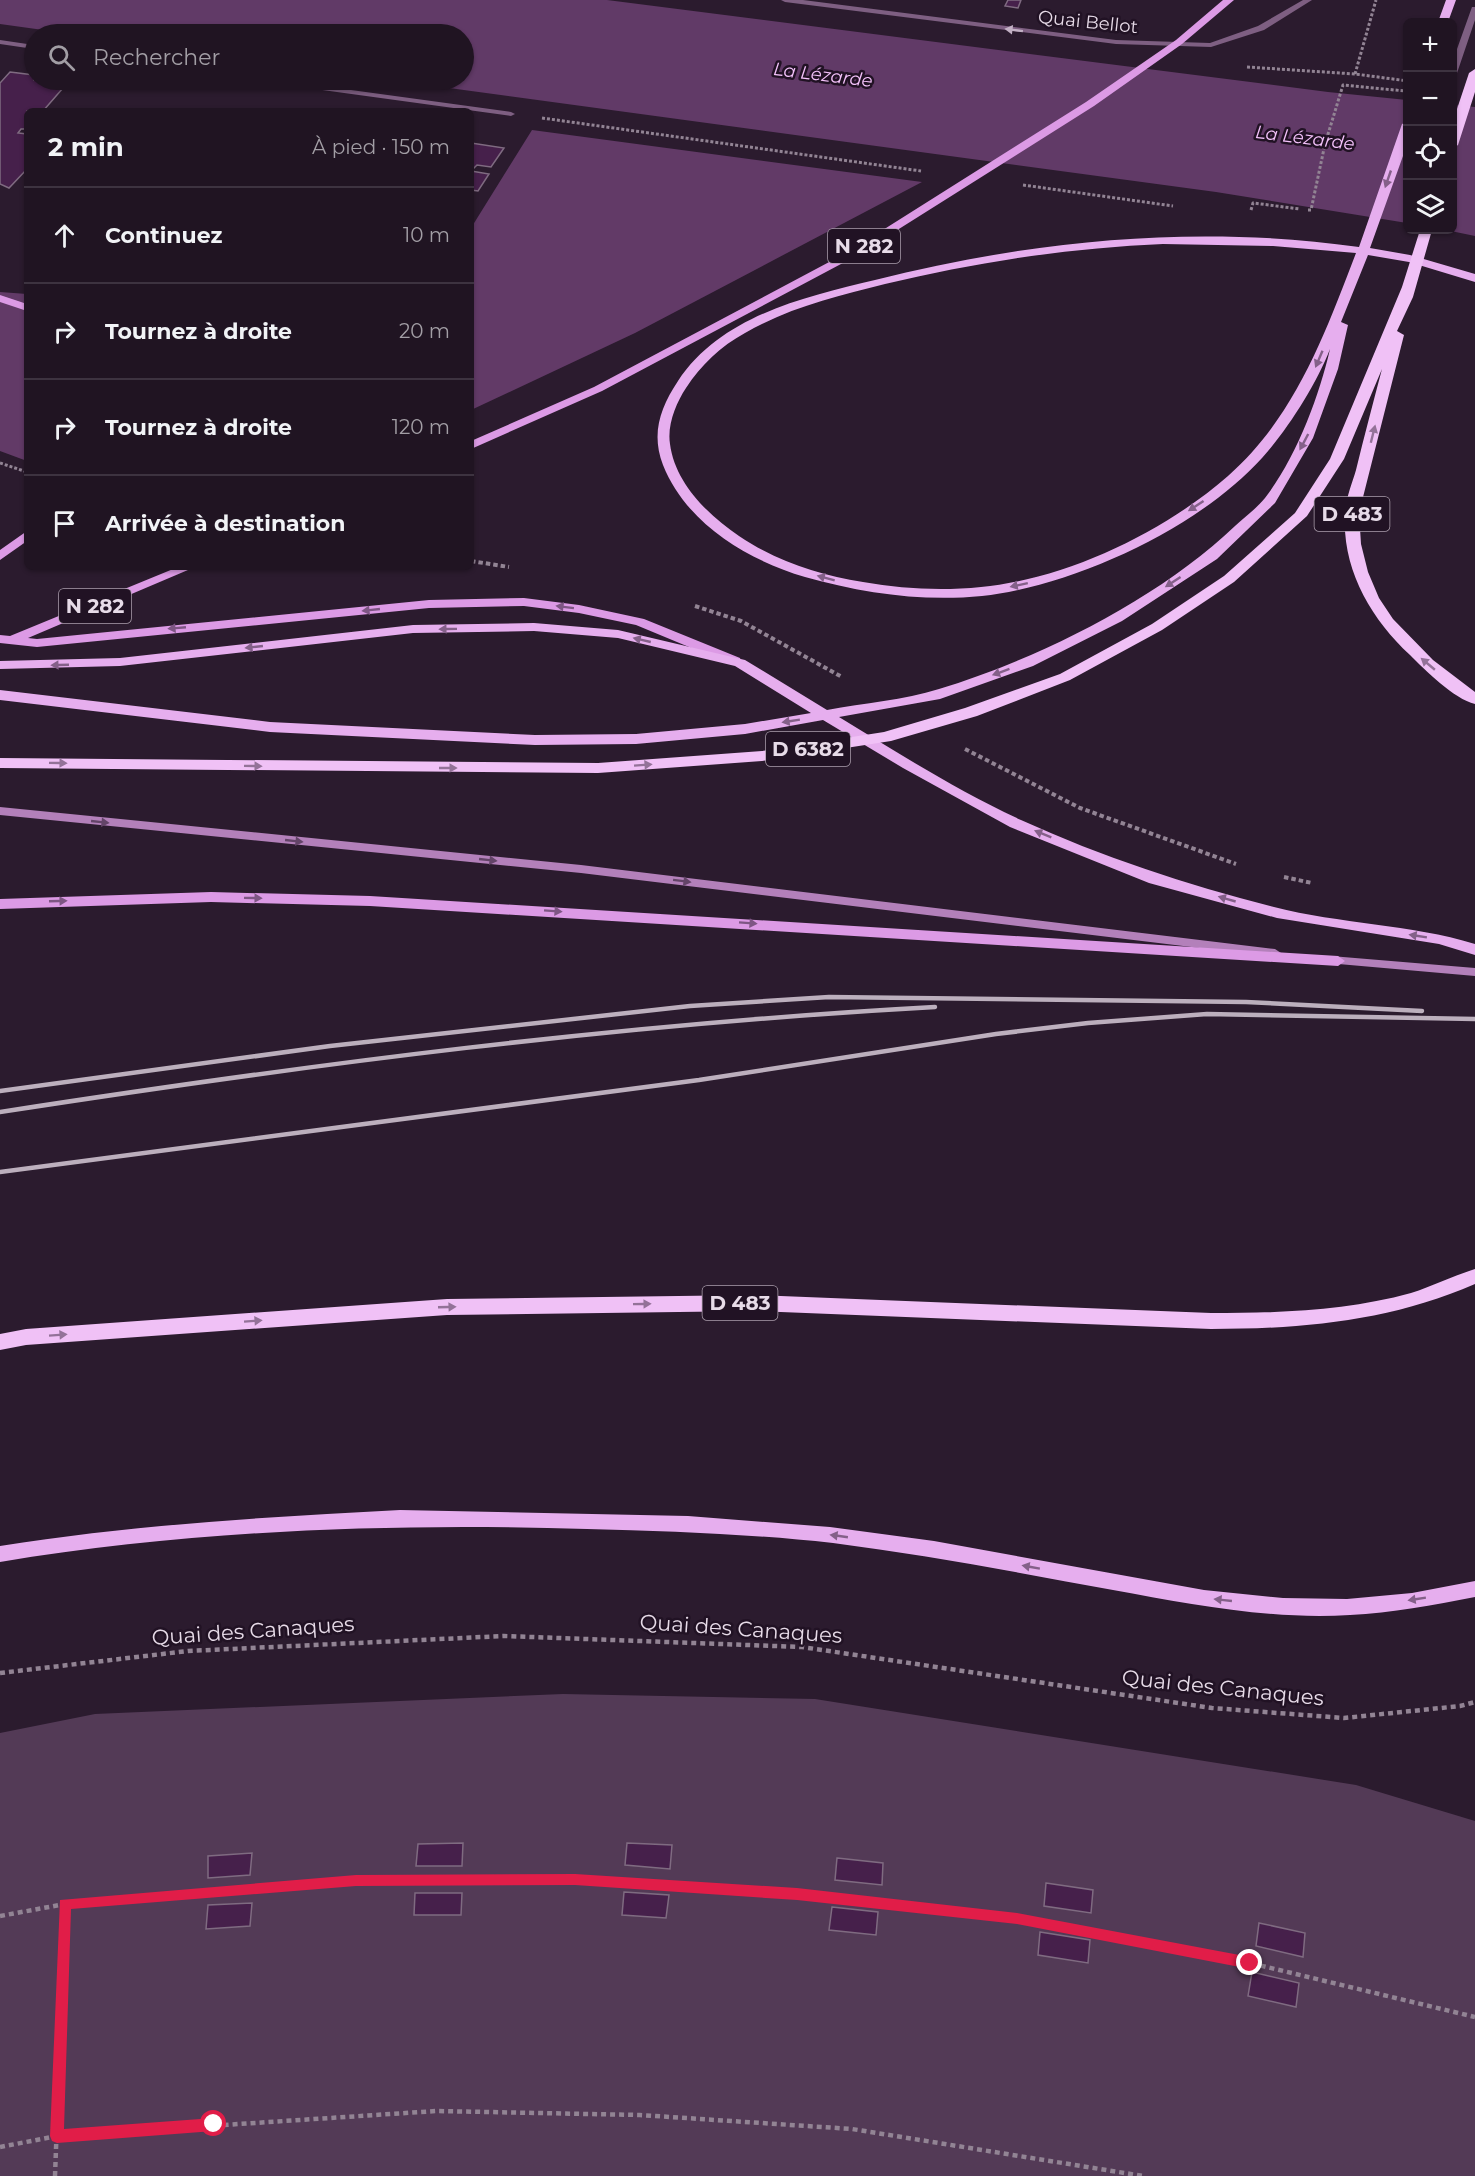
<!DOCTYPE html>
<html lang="fr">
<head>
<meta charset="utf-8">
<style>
	body { margin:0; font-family:Montserrat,sans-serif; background:#2d212f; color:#f1f3f6 }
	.controls { position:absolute; right:18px; top:18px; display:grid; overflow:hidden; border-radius:9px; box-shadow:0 2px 4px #0004 }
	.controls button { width:54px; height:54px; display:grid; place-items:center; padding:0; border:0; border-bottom:2px solid #3d3340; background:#201422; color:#f1f3f6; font:30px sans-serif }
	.stop { position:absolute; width:18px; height:18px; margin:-14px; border:4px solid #e11d48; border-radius:50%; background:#fff }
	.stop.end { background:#e11d48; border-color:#fff; box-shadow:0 2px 6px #0008 }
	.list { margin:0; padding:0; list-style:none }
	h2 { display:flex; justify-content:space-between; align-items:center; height:78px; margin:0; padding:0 24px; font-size:26px }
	h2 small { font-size:20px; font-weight:400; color:#a29ea5 }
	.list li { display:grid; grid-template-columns:39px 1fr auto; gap:18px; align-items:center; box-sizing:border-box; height:96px; padding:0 24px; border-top:2px solid #3d3340 }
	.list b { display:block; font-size:22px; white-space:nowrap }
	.list em { font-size:20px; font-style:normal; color:#a29ea5 }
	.icon { flex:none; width:33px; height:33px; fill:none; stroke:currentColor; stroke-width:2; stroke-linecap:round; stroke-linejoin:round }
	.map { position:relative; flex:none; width:1475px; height:2176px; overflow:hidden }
	.search { position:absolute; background:#201422; box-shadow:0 2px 4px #0004; left:24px; top:24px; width:450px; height:66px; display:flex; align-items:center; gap:15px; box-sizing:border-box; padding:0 21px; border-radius:33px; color:#a29ea5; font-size:22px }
	.panel { position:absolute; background:#201422; box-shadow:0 2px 4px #0004; left:24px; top:108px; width:450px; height:462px; border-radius:9px }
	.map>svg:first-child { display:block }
	.green { fill:#533a56 }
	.forest { fill:#623a67 }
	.water { fill:#613a67 }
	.building { fill:#46204b; stroke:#7f6b81; stroke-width:1.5 }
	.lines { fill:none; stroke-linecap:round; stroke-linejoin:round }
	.path-far2 { stroke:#928494; stroke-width:3; stroke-dasharray:3 2; stroke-linecap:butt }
	.path-far1 { stroke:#928494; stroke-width:4; stroke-dasharray:4.5 3; stroke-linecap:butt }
	.path { stroke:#928494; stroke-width:4.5; stroke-dasharray:5 4; stroke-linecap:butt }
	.service { fill:#7e5f82; fill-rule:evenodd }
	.minor { fill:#7e5f82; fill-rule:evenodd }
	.secondary { fill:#b380ba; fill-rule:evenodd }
	.primary { fill:#dc9ae5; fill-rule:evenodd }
	.trunk { fill:#e6aeee; fill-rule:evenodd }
	.motorway { fill:#f0c1f6; fill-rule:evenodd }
	.rail { stroke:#bcafbd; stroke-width:4.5 }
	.oneway { fill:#c2b0c4 }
	.oneway2 { fill:#846089 }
	.oneway3 { fill:#937298 }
	.oneway4 { fill:#7e5684 }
	.oneway5 { fill:#634468 }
	.route { fill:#e11d48 }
	.labels { text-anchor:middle; stroke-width:5; stroke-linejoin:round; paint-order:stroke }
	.far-street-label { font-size:18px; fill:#e7dbe8; stroke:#211224 }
	.far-water-label { font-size:18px; font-style:italic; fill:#f5c3fc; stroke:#211224 }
	.shield { fill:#211224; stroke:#ac9fad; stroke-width:1.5 }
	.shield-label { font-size:20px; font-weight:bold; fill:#e7dbe8 }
	.street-label { font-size:21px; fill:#e7dbe8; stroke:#211224 }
</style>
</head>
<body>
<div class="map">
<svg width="1475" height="2176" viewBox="0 0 1475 2176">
	<rect width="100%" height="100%" fill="#2b1b2e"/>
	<!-- green -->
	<path class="green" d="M563,1694L815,1699L1356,1785L1475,1821V2176H0V1733L95,1714Z"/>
	<!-- forest -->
	<path class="forest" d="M532,130L922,182L635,333L471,410V228Z
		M0,292L27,294V461L0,451Z"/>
	<!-- water -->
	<path class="water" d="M0,0H607L1328,92L1407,100V223L1216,192L390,80H464V34H72L0,24Z
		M1453,105L1475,107V236L1446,230H1452Z"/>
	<!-- building -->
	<path class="building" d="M1008,0H1021L1018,8L1005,6Z
		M10,72L34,75V80H70L43,111H27V129H21L18,133L27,134V169L9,188L0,184V83Z
		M471,143L504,148L491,167L477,165L471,171Z
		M471,171L489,174L478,191L471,190Z
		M463,1843L462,1866H416L418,1844Z
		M627,1843L672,1845L670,1869L625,1865Z
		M252,1853L250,1875L208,1878V1856Z
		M837,1858L883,1863L882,1885L835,1880Z
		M1046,1883L1093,1890L1091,1913L1044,1906Z
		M624,1892L669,1895L666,1918L622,1915Z
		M415,1893H462L461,1915H414Z
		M252,1903L250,1926L206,1929L208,1905Z
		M832,1907L878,1912L876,1935L829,1930Z
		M1259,1923L1305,1933L1303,1957L1256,1946Z
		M1040,1932L1090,1940L1088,1963L1038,1955Z
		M1252,1972L1299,1983L1296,2007L1248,1996Z"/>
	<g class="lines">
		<!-- path-far2 -->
		<path class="path-far2" d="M1247,67L1355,74L1408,81
			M1355,74L1376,0
			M542,118L921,171
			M1023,185L1173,206
			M1251,210L1253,203L1300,209
			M1308,210H1311L1325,144L1343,85L1405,91L1406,81
			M0,463L27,472"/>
		<!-- path-far1 -->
		<path class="path-far1" d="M471,561L509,567
			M695,606L741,621L842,677
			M965,749L1080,808L1236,864
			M1284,877L1312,883"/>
		<!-- path -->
		<path class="path" d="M0,1673L188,1651L504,1636L802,1647L1212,1708L1344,1718L1460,1706L1475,1702
			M0,1916L65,1904L356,1881L575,1880L797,1894L1018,1919L1250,1963L1475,2017
			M0,2147L57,2136L436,2111L640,2115L852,2129L1143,2176
			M55,2176L65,1904"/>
		<!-- service -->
		<path class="service" d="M1472,7H1475V20L1456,76L1452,78V63Z
			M0,40L34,45V49L0,44Z
			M260,80H278L511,112L515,114L511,116L264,82Z"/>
		<!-- minor -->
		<path class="minor" d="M781,0H803L1116,40L1210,43L1258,26L1303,0H1312L1264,30L1211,47L1116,44L785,2Z"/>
		<!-- secondary -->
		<path class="secondary" d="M0,807L581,865L1275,949L1281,953L1275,957L581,873L0,815Z
			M1331,956L1475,968V976L1327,963L1325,960L1327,957Z"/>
		<!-- primary -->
		<path class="primary" d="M1223,0H1234L1182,44L1094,106L856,256L602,391L471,449V441L594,387L848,252L1086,102L1176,40Z
			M0,295L27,304V311L0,302Z
			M27,531V541L0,560V550Z
			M178,567H195L28,638L37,639L429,600L524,598L579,605L644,619L740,658L741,661L735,665L730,664L636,625L579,613L524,606L429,608L37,647L0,643V635L10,636Z
			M211,892L370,896L1338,956L1345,961L1338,966L370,906L211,902L0,909V899Z"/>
		<!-- trunk -->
		<path class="trunk" d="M1446,0H1456L1448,22H1438Z
			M1408,121V142L1370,248L1410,255L1475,274V282L1409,262L1368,255L1341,322L1348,325L1338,369L1313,438L1275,503L1217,559L1122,621L1033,666L940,699L839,717C898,753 958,791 1021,820C1102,857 1188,885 1274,907C1340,924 1410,924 1475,944V955L1439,944L1277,918L1149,883L1010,827L903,768L823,720L745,734L636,744L535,745L270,732L0,700V690L270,722L535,735L636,734L745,724L811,713L735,666L618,638L534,631L413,633L120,666L0,669V661L120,658L413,625L534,623L618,630L745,660L827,710C864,703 904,700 939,689C1039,659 1160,598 1235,526C1245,517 1257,508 1265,498C1296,458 1319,397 1330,349C1316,385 1288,429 1262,458C1199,528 1074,586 982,596C922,602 862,593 805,577C747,560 686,523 663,465C651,434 660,408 678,381C721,316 804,297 875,280C1034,240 1196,224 1359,247L1402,124ZM1163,244L1273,246L1356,253C1325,334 1295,417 1228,476C1164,532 1067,579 981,587C942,591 902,589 863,582C819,575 776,561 739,536C708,515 675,483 670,444C667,425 676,403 686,388C701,365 721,346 745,333C788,308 837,296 885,284C977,262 1069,248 1163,244Z
			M400,1510L688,1516L830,1527L934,1541L1204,1590L1283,1598L1347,1599L1412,1593L1475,1581V1597C1433,1605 1392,1613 1350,1615C1270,1620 1190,1604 1113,1590C1020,1573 927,1555 833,1543C752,1534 669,1531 587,1529C391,1523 194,1530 0,1562V1546C132,1525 266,1517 400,1510Z"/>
		<!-- motorway -->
		<path class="motorway" d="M1475,69V92L1458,145L1452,149V124L1469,73Z
			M1420,230H1432L1413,297L1397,331L1404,335L1359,513L1361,544L1368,572L1379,598L1393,619L1433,660L1475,692V704C1454,699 1425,670 1410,655C1371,619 1342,569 1345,515C1345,500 1352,484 1356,470C1364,437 1373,403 1382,369L1344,459L1307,516L1234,582L1162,630L1070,680L977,716L891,741L762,761L598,773L0,768V758L598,763L762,751L884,732L965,708L1060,674L1152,624L1224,576L1295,513L1330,459L1402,287Z
			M1475,1269V1284C1390,1321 1303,1329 1211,1329L754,1311L447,1315L26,1345L0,1350V1334L26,1329L447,1299L754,1295L1211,1313C1278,1313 1346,1311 1411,1293C1433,1286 1453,1276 1475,1269Z"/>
		<!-- rail -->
		<path class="rail" d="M0,1091L330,1046L690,1006L829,997L1246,1002L1422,1011
			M0,1112C311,1064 621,1024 935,1007
			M0,1172L699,1080L996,1034L1088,1023L1207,1014L1475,1019"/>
	</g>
	<!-- one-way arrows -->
	<defs><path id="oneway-solid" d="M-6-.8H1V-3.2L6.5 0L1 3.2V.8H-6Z" transform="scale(1.5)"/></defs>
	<use class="oneway" href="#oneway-solid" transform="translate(1014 30) rotate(-173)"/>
	<g class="oneway2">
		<use href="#oneway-solid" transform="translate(1388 179) rotate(109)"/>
		<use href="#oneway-solid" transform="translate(1319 359) rotate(113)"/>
		<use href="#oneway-solid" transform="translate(1304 442) rotate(118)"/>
		<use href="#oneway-solid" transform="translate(1196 506) rotate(147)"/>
		<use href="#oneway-solid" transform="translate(826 578) rotate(-165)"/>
		<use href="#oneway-solid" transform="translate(1173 582) rotate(147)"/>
		<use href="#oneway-solid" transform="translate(1019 585) rotate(168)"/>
		<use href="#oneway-solid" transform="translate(448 629) rotate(179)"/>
		<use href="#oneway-solid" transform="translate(642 640) rotate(-167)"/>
		<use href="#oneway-solid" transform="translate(254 647) rotate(174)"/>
		<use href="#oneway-solid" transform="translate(60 665) rotate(178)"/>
		<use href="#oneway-solid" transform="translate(1001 672) rotate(160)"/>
		<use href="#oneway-solid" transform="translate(791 721) rotate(171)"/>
		<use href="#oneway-solid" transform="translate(1043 834) rotate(-158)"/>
		<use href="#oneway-solid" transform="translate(1227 899) rotate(-164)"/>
		<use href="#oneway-solid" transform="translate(1418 936) rotate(-171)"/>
		<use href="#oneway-solid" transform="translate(839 1536) rotate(-172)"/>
		<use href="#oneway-solid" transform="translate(1031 1567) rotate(-170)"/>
		<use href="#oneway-solid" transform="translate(1417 1599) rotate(171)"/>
		<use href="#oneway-solid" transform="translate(1223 1600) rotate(-174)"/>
	</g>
	<g class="oneway3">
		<use href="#oneway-solid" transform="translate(1373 434) rotate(-76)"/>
		<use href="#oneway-solid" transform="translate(1428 664) rotate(-140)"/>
		<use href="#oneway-solid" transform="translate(58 763) rotate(1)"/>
		<use href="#oneway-solid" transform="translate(643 765) rotate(-4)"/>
		<use href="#oneway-solid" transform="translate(253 766) rotate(1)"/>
		<use href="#oneway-solid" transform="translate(448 768)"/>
		<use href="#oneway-solid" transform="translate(642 1304) rotate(-1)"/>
		<use href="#oneway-solid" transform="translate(447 1307) rotate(-2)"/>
		<use href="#oneway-solid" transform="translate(253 1321) rotate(-4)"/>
		<use href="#oneway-solid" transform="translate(58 1335) rotate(-4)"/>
	</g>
	<g class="oneway4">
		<use href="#oneway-solid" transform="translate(565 607) rotate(-173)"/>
		<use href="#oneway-solid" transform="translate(371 610) rotate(174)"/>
		<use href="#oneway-solid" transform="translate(177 628) rotate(175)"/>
		<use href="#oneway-solid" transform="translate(253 898) rotate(1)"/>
		<use href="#oneway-solid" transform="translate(58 901) rotate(-2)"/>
		<use href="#oneway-solid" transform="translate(553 911) rotate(4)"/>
		<use href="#oneway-solid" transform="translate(748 923) rotate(4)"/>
	</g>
	<g class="oneway5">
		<use href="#oneway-solid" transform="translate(100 822) rotate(6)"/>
		<use href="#oneway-solid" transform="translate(294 841) rotate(6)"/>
		<use href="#oneway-solid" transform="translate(488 860) rotate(6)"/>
		<use href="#oneway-solid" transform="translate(682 881) rotate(7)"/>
	</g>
	<!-- route -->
	<path class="route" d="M575,1874L797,1888L1017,1913L1250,1957L1256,1963L1250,1969L1017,1924L797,1900L575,1885L356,1886L71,1909L64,2129L214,2118L219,2120L220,2124L219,2129L214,2131L57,2143L52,2141L50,2136L60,1900L356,1875Z"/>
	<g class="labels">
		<!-- far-street labels -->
		<g class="far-street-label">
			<text transform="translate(1088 22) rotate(6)" y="6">Quai Bellot</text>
		</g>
		<!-- far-water labels -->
		<g class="far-water-label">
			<text transform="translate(823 75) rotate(7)" y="6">La Lézarde</text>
			<text transform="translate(1305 138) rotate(7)" y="6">La Lézarde</text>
		</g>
		<!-- shield labels -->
		<g class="shield">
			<rect x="828" y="229" width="72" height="34" rx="4.5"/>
			<rect x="1314.5" y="497" width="75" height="34" rx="4.5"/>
			<rect x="59" y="589" width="72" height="34" rx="4.5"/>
			<rect x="766" y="732" width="84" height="34" rx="4.5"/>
			<rect x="702.5" y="1286" width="75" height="34" rx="4.5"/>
		</g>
		<g class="shield-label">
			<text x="864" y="253">N 282</text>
			<text x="1352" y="521">D 483</text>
			<text x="95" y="613">N 282</text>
			<text x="808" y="756">D 6382</text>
			<text x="740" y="1310">D 483</text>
		</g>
		<!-- street labels -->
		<g class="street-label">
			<text transform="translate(741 1629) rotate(4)" y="7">Quai des Canaques</text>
			<text transform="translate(253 1631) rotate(-4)" y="7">Quai des Canaques</text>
			<text transform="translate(1223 1688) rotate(6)" y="7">Quai des Canaques</text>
		</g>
	</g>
</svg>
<div class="controls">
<button>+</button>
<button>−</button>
<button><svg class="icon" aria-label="locate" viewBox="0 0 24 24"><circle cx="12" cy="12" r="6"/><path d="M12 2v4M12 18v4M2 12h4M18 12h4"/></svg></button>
<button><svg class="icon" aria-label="layers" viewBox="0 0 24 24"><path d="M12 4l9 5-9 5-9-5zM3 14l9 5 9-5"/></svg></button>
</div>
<div class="stop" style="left:214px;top:2124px"></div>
<div class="stop end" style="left:1250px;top:1963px"></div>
<div class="search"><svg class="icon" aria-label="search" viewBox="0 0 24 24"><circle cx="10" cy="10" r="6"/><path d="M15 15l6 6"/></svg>Rechercher</div>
<section class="panel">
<h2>2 min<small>À pied · 150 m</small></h2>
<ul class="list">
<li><svg class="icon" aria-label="ahead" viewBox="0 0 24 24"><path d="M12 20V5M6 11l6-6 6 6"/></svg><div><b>Continuez</b></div><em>10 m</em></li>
<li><svg class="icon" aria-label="right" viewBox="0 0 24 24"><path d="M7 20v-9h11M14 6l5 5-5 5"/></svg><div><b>Tournez à droite</b></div><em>20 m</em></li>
<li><svg class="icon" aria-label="right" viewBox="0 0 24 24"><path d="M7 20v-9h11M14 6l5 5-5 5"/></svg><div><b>Tournez à droite</b></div><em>120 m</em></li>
<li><svg class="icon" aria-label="arrive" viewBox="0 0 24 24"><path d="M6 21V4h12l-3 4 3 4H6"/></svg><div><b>Arrivée à destination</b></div></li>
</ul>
</section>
</div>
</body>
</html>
